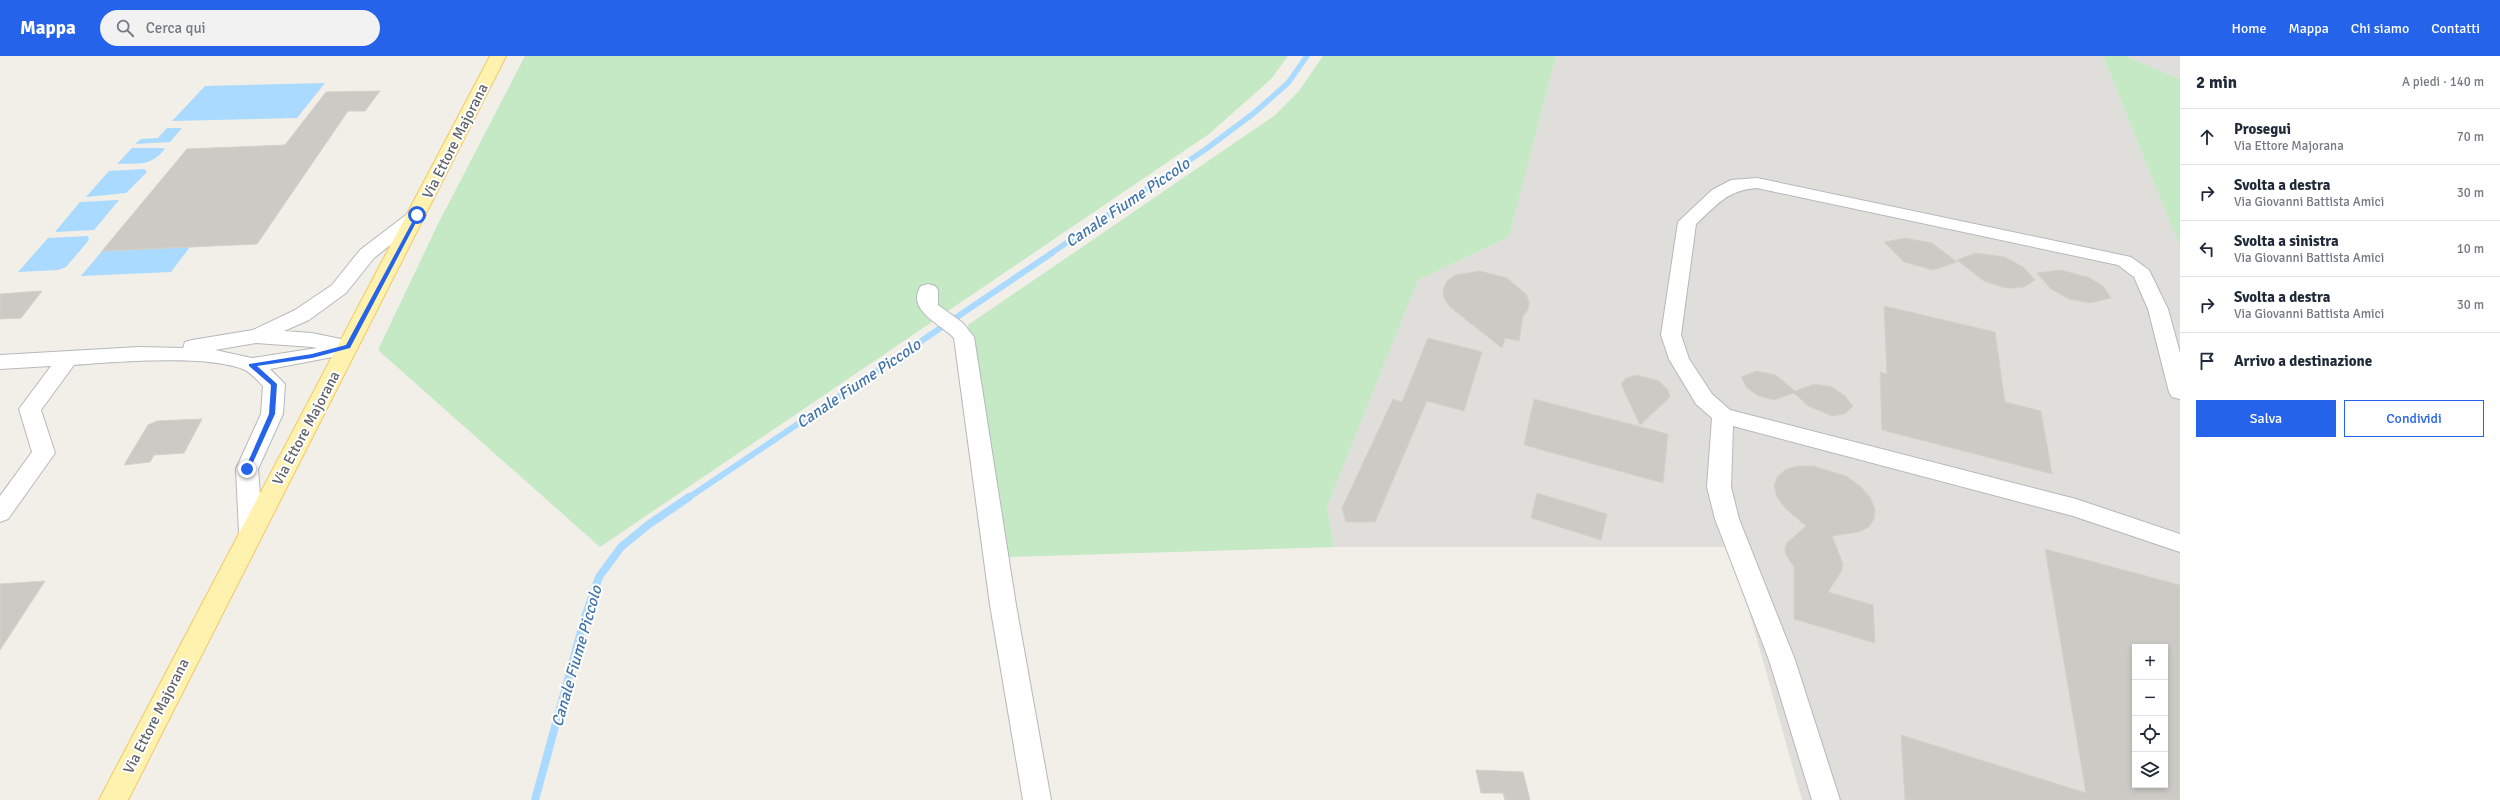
<!DOCTYPE html>
<html lang="it">
<head>
<meta charset="utf-8">
<style>
	body { margin:0; font-family:Signika,sans-serif; background:#f2f2f3; color:#1f2937 }
	.controls { position:absolute; right:12px; bottom:12px; display:grid; overflow:hidden; border-radius:0px; box-shadow:0 2px 6px #0003 }
	.controls button { width:36px; height:36px; display:grid; place-items:center; padding:0; border:0; border-bottom:1px solid #e0e1e3; background:#fff; color:#1f2937; font:20px sans-serif }
	.stop { position:absolute; width:12px; height:12px; margin:-9px; border:3px solid #2563eb; border-radius:50%; background:#fff }
	.stop.end { background:#2563eb; border-color:#fff; box-shadow:0 1px 4px #0008 }
	.list { margin:0; padding:0; list-style:none }
	h2 { display:flex; justify-content:space-between; align-items:center; height:52px; margin:0; padding:0 16px; font-size:17px }
	h2 small { font-size:13px; font-weight:400; color:#747a83 }
	.list li { display:grid; grid-template-columns:26px 1fr auto; gap:12px; align-items:center; box-sizing:border-box; height:56px; padding:0 16px; border-top:1px solid #e0e1e3 }
	.list b { display:block; font-size:15px; white-space:nowrap }
	.list p { margin:0; font-size:13px; white-space:nowrap; color:#747a83 }
	.list em { font-size:13px; font-style:normal; color:#747a83 }
	.actions { display:flex; gap:8px; padding:12px 16px }
	.actions a { flex:1; padding:9px 0; border:1px solid #2563eb; border-radius:0px; text-align:center; font-size:14px; color:#2563eb }
	.actions .main { background:#2563eb; color:#fff }
	.icon { flex:none; width:22px; height:22px; fill:none; stroke:currentColor; stroke-width:2; stroke-linecap:round; stroke-linejoin:round }
	.map { position:relative; flex:none; width:2180px; height:744px; overflow:hidden }
	header { display:flex; align-items:center; gap:24px; box-sizing:border-box; height:56px; padding:0 20px; background:#2563eb; color:#fff }
	header strong { font-size:19px }
	nav { display:flex; gap:22px; margin-inline-start:auto; font-size:14px }
	.search { width:280px; height:36px; background:#f2f2f3; display:flex; align-items:center; gap:10px; box-sizing:border-box; padding:0 14px; border-radius:22px; color:#747a83; font-size:15px }
	main { display:flex }
	aside { flex:1; background:#fff }
	.map>svg:first-child { display:block }
	.industrial { fill:#e0deda; fill-rule:evenodd }
	.green { fill:#c5e8c5 }
	.water { fill:#aadaff }
	.lines { fill:none; stroke-linecap:round; stroke-linejoin:round }
	.stream-far2 { stroke:#aadaff; stroke-width:5.5 }
	.stream-far1 { stroke:#aadaff; stroke-width:6 }
	.stream { stroke:#aadaff; stroke-width:8 }
	.building { fill:#cccac5; stroke:#d6d1c6; fill-rule:evenodd }
	.minor-casing { stroke:#b5b8bc; stroke-width:2 }
	.major-casing { stroke:#f2c960; stroke-width:2 }
	.minor { fill:#fff; fill-rule:evenodd }
	.major { fill:#fff2af; fill-rule:evenodd }
	.route { fill:#2563eb }
	.labels { text-anchor:middle; stroke-width:4; stroke-linejoin:round; paint-order:stroke }
	.street-label { font-size:15px; fill:#5f6368; stroke:#fff }
	.water-label { font-size:16px; font-style:italic; fill:#4174aa; stroke:#fff }
</style>
</head>
<body>
<header>
<strong>Mappa</strong>
<div class="search"><svg class="icon" aria-label="search" viewBox="0 0 24 24"><circle cx="10" cy="10" r="6"/><path d="M15 15l6 6"/></svg>Cerca qui</div>
<nav><a>Home</a><a>Mappa</a><a>Chi siamo</a><a>Contatti</a></nav>
</header>
<main>
<div class="map">
<svg width="2180" height="744" viewBox="0 0 2180 744">
	<rect width="100%" height="100%" fill="#f1efe8"/>
	<!-- industrial -->
	<path class="industrial" d="M1556,0H2103L2180,191V744H1802L1731,491H1334L1327,451L1418,224L1509,181ZM2135,591H2165V729H2135Z
		M2125,0H2180V23Z"/>
	<!-- green -->
	<path class="green" d="M525,0H1288L1271,23L1209,78L600,491L378,294L437,170Z
		M1323,0H1556L1509,181L1418,224L1327,451L1334,491L1007,501L968,269L1274,60L1299,35Z
		M2103,0H2125L2180,23V191Z"/>
	<!-- water -->
	<path class="water" d="M325,27L297,62L172,65L205,30Z
		M167,72H182L170,86L135,88L141,83L158,82Z
		M132,92H162L165,93C150,111 139,107 117,108Z
		M144,113L147,116L126,137L86,141L109,115Z
		M119,144L94,174L55,176L80,146Z
		M88,180L89,184L66,211L58,214L18,216L48,182Z
		M190,191L171,216L81,220L102,195Z"/>
	<g class="lines">
		<!-- stream-far2 -->
		<path class="stream-far2" d="M1050,198L1206,93L1254,57L1288,27L1307,0"/>
		<!-- stream-far1 -->
		<path class="stream-far1" d="M688,442L1052,197"/>
		<!-- stream -->
		<path class="stream" d="M535,744L585,561L599,521L621,491L648,469L689,441"/>
	</g>
	<!-- building -->
	<path class="building" d="M380,35L365,55H348L257,188L102,195L187,93L285,89L326,36Z
		M1905,182L1932,187L1957,206L1933,214L1904,206L1884,186Z
		M1976,197L2005,201L2023,211L2035,224L2024,231L2015,232H2005L1984,225L1957,204Z
		M2060,214L2088,221L2103,230L2111,242L2090,247L2069,243L2051,233L2037,217Z
		M1480,215L1507,222L1526,238L1529,246L1528,254L1523,260L1519,285L1505,282L1502,292L1450,251L1444,242L1443,233L1447,225L1455,219Z
		M42,235L21,262L0,263V238Z
		M1884,250L1995,276L2005,346L2041,355L2052,418L1882,374L1880,316L1887,318Z
		M1428,282L1482,296L1464,355L1427,345L1375,466H1346L1342,452L1393,343L1402,346Z
		M1756,315L1776,319L1795,335L1815,328L1832,331L1845,340L1853,350L1845,358L1832,360L1808,350L1794,337L1774,344L1759,340L1747,332L1741,321Z
		M1637,319L1659,325L1668,334L1670,341L1640,369L1621,328L1626,322Z
		M1534,343L1668,378L1663,427L1524,389Z
		M202,363L184,397L154,399L150,406L124,409L148,369L157,365Z
		M1798,410H1813L1846,420L1860,430L1870,441L1875,453L1874,463L1869,471L1859,476L1832,480L1843,508L1842,514L1828,536L1873,549L1875,587L1794,563V511L1786,499L1785,493L1787,487L1806,470L1785,452L1777,441L1774,429L1778,420L1786,413Z
		M1537,437L1607,458L1601,484L1531,462Z
		M2045,493L2180,529V744H1905L1901,679L2086,737ZM2135,591H2165V729H2135Z
		M45,525L0,594V528Z
		M1476,714L1523,716L1530,744H1505L1503,737H1481Z"/>
	<g class="lines">
		<!-- minor casing -->
		<g class="minor-casing">
			<path id="minor" d="M1757,122L2131,201L2149,214L2168,253L2180,297V343L2172,341L2169,336L2148,253L2134,221L2118,209L1757,132C1727,134 1717,149 1696,168L1681,279L1689,303L1712,338L1730,354L2076,443L2180,478V496L2073,460L1733,370L1731,431L1739,463L1795,604L1840,744H1812L1769,604L1715,463L1707,431L1712,362L1696,348L1669,303L1661,279L1678,166L1712,134L1731,124Z
				M417,154L423,155L426,159L423,163L374,202L346,237L309,264L284,275L312,277L355,286L358,291L355,296L348,298L270,313L285,328L283,358L258,413L263,477L259,483L251,486L243,483L239,477L236,413L261,358L263,330C258,325 251,317 245,314C208,298 116,306 74,309L41,354L55,397L8,463L0,466V440L32,396L19,353L51,310L0,313V299L139,291L183,292L185,286L192,284L253,274L295,254L332,229L360,194L411,155ZM256,287L312,291L317,292L252,302L215,294Z
				M928,228L935,230L938,234V249L963,267L974,281L1016,549L1051,744H1023L990,549L954,282C941,268 905,254 921,230Z"/>
		</g>
		<!-- major casing -->
		<g class="major-casing">
			<path id="major" d="M490,0H506L128,744H99Z"/>
		</g>
		<!-- minor -->
		<use href="#minor" class="minor"/>
		<!-- major -->
		<use href="#major" class="major"/>
	</g>
	<!-- route -->
	<path class="route" d="M417,157L420,159L350,292L312,302L257,310L277,328L275,358L250,413L244,415L269,358L271,329L249,310V308L312,298L346,289Z"/>
	<g class="labels">
		<!-- street labels -->
		<g class="street-label">
			<text transform="translate(455 85) rotate(-63)" y="5">Via Ettore Majorana</text>
			<text transform="translate(306 372) rotate(-62)" y="5">Via Ettore Majorana</text>
			<text transform="translate(156 660) rotate(-63)" y="5">Via Ettore Majorana</text>
		</g>
		<!-- water labels -->
		<g class="water-label">
			<text transform="translate(1127 146) rotate(-34)" y="6">Canale Fiume Piccolo</text>
			<text transform="translate(858 327) rotate(-34)" y="6">Canale Fiume Piccolo</text>
			<text transform="translate(576 600) rotate(-74)" y="6">Canale Fiume Piccolo</text>
		</g>
	</g>
</svg>
<div class="controls">
<button>+</button>
<button>−</button>
<button><svg class="icon" aria-label="locate" viewBox="0 0 24 24"><circle cx="12" cy="12" r="6"/><path d="M12 2v4M12 18v4M2 12h4M18 12h4"/></svg></button>
<button><svg class="icon" aria-label="layers" viewBox="0 0 24 24"><path d="M12 4l9 5-9 5-9-5zM3 14l9 5 9-5"/></svg></button>
</div>
<div class="stop" style="left:417px;top:159px"></div>
<div class="stop end" style="left:247px;top:413px"></div>
</div>
<aside>
<h2>2 min<small>A piedi · 140 m</small></h2>
<ul class="list">
<li><svg class="icon" aria-label="ahead" viewBox="0 0 24 24"><path d="M12 20V5M6 11l6-6 6 6"/></svg><div><b>Prosegui</b><p>Via Ettore Majorana</p></div><em>70 m</em></li>
<li><svg class="icon" aria-label="right" viewBox="0 0 24 24"><path d="M7 20v-9h11M14 6l5 5-5 5"/></svg><div><b>Svolta a destra</b><p>Via Giovanni Battista Amici</p></div><em>30 m</em></li>
<li><svg class="icon" aria-label="left" viewBox="0 0 24 24"><path d="M17 20v-9H6M10 6l-5 5 5 5"/></svg><div><b>Svolta a sinistra</b><p>Via Giovanni Battista Amici</p></div><em>10 m</em></li>
<li><svg class="icon" aria-label="right" viewBox="0 0 24 24"><path d="M7 20v-9h11M14 6l5 5-5 5"/></svg><div><b>Svolta a destra</b><p>Via Giovanni Battista Amici</p></div><em>30 m</em></li>
<li><svg class="icon" aria-label="arrive" viewBox="0 0 24 24"><path d="M6 21V4h12l-3 4 3 4H6"/></svg><div><b>Arrivo a destinazione</b></div></li>
</ul>
<div class="actions"><a class="main">Salva</a><a>Condividi</a></div>
</aside>
</main>
</body>
</html>
